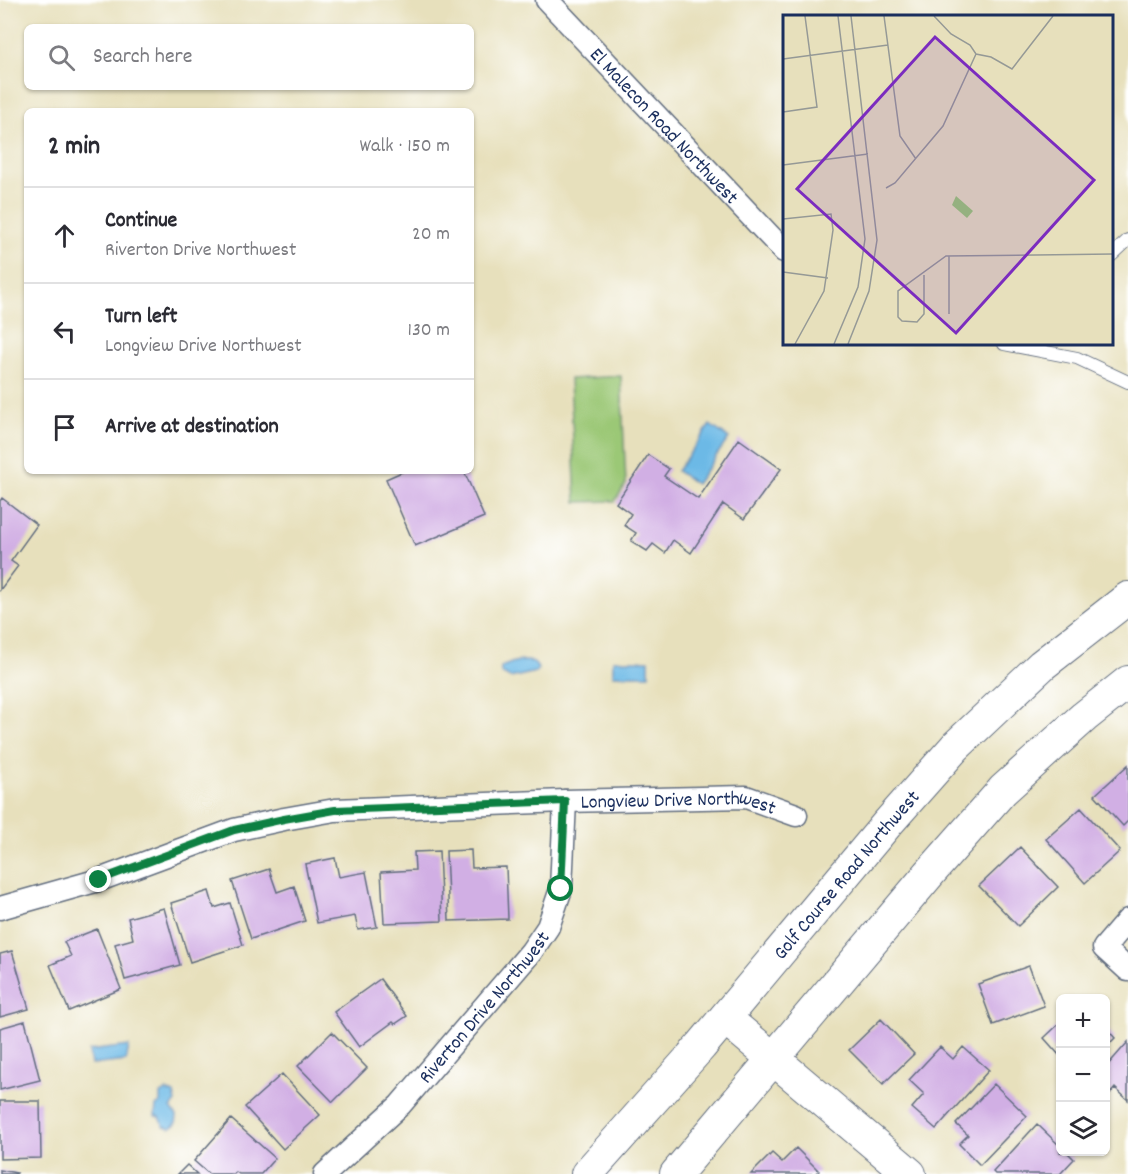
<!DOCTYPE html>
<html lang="en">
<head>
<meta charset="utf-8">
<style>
	body { margin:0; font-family:Dekko,sans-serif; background:#f7f7f7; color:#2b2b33 }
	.controls { position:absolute; right:18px; bottom:18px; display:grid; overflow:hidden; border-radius:9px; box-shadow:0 2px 4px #0004 }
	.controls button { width:54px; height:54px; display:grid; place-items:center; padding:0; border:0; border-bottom:2px solid #e1e1e2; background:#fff; color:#2b2b33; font:30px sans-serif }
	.stop { position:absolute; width:18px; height:18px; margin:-14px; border:4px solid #0b8043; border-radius:50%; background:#fff }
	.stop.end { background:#0b8043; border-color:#fff; box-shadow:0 2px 6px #0008 }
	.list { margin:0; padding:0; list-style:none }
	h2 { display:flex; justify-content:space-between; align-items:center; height:78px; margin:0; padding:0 24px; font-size:26px }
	h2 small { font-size:20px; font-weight:400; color:#7c7c81 }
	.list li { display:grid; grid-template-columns:39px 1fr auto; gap:18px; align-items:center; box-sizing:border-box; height:96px; padding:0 24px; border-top:2px solid #e1e1e2 }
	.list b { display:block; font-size:22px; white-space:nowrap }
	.list p { margin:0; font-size:20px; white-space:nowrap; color:#7c7c81 }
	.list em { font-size:20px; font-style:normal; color:#7c7c81 }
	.icon { flex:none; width:33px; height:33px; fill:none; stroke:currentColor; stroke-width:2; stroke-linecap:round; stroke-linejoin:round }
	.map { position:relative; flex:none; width:1128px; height:1174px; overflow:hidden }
	.search { position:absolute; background:#fff; box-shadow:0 2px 4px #0004; left:24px; top:24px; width:450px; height:66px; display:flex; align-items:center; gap:15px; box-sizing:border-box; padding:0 21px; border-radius:9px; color:#7c7c81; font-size:22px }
	.panel { position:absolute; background:#fff; box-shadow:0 2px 4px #0004; left:24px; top:108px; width:450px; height:366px; border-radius:9px }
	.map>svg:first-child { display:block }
	.green { fill:#9bc876; stroke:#5b7c6a; stroke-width:1.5 }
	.water { fill:#6cb9e6; stroke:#4474a2; stroke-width:1.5 }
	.building { fill:#d1afe4 }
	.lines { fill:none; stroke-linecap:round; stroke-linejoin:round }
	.lane-casing { stroke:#626d7f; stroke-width:14 }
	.street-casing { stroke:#626d7f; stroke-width:25 }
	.secondary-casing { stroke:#626d7f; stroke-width:34 }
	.lane { stroke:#fff; stroke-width:12 }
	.street { stroke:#fff; stroke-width:22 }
	.secondary { stroke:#fff; stroke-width:32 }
	.route { stroke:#0b8043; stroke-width:8 }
	.labels { text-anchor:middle; stroke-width:4.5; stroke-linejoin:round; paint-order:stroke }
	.street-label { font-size:20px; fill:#1b2f5e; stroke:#fff }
	.inset-road { fill:none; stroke:#959996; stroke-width:1.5 }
	.view { fill:#7b2cbf; fill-opacity:0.15; stroke:#7b2cbf; stroke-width:3 }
	.inset-edge { fill:none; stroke:#1b2f5e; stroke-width:3 }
</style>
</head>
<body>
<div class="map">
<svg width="1128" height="1174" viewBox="0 0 1128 1174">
	<rect width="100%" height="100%" fill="#fff"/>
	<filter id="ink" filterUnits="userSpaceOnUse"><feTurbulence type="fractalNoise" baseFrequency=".0167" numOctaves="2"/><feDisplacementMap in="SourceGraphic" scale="12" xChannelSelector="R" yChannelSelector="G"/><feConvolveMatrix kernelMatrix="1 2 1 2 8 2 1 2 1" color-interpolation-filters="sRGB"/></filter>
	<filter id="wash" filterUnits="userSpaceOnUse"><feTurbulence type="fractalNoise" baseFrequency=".008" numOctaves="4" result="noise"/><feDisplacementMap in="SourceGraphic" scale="24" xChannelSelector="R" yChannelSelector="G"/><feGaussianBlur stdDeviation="1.35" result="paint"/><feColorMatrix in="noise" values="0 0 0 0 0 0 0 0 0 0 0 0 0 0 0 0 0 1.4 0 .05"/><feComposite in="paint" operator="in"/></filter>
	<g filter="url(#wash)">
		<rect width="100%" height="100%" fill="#e7e0bc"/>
		<!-- green -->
		<path class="green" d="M621,376L626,484L615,501L576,502L570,379Z"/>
		<!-- water -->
		<path class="water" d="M710,425L729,438L696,484L677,471Z
			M613,660H649V675H613Z
			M524,661C531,661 535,662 538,669L536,672L510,678L501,673V667L514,662Z
			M129,1046L126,1061L91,1065L89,1051Z
			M166,1091L174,1094L176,1102L171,1108L177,1116L176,1124L170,1128L164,1126L160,1117L155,1116L156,1106L160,1103V1095Z"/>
		<g id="blocks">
			<!-- building -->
			<path class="building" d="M739,439L781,469L744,519L723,504L691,553L673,540L665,553L653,544L647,551L631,541L636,533L624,525L631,514L616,503L648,455L669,469L664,476L698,499Z
				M404,471H464L484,517L415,546L386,479Z
				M2,498L37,525L11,561L18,566L0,590V501Z
				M1128,765V821L1123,826L1095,795Z
				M1081,808L1120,851L1085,883L1046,839Z
				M1020,847L1058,887L1018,926L979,886Z
				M471,850L472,868L506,867L508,919L449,921L446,851Z
				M439,851L442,921L384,923L381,872L415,870L414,852Z
				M335,858L339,877L366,872L377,927L358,930L355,916L317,923L305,864Z
				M269,869L277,892L294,886L305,921L251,939L232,881Z
				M209,891L214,908L230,903L243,945L190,962L171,903Z
				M164,908L180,965L125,980L115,944L133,939L128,918Z
				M97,929L121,989L69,1011L50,965L71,956L64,942Z
				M12,951L29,1009L0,1017V954Z
				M1029,966L1044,1006L993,1025L978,984Z
				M380,979L407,1016L395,1024L393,1022L359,1047L334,1012Z
				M881,1019L914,1054L883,1084L849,1050Z
				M25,1021L40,1080L0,1090V1028Z
				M1060,1023V1056L1044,1038Z
				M1106,1028L1115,1038L1106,1047Z
				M332,1032L367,1068L333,1102L298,1066Z
				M1128,1042V1100L1115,1088L1108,1096L1106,1093V1067Z
				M940,1047L953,1059L963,1047L989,1070L936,1129L912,1108L924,1094L909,1080Z
				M282,1074L320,1115L283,1149L245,1107Z
				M994,1084L1027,1116L980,1165L959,1144L968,1135L956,1124Z
				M0,1101H40L41,1158L0,1159Z
				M231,1119L275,1158L261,1174H239L236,1172L234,1174H209L194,1161Z
				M1037,1124L1060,1146V1152H1067L1074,1159L1060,1174H995L993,1172Z
				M796,1148L819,1171L816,1174H751L772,1153L782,1162Z
				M187,1165L197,1174H178Z
				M0,1170L17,1173L16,1174H0Z"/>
		</g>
	</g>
	<g filter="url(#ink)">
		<use href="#blocks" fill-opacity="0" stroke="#626d7f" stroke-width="1.5"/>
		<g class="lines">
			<!-- lane casing -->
			<g class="lane-casing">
				<path id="lane" d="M1112,255L1128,240
					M1004,344L1077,358L1128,382"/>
			</g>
			<!-- street casing -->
			<g class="street-casing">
				<g id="street">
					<path id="s1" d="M547,0L784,251"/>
					<path id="s2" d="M0,908L99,880L234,830L284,819L335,810L565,801L746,797L796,815"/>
					<path d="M1128,920L1104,948L1128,970"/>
					<path id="s3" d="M325,1174L400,1105L531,952L548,927L561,889L565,801"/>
				</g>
			</g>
			<!-- secondary casing -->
			<g class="secondary-casing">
				<g id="secondary">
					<path d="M725,1018L910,1174"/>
					<path id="s4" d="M587,1174L701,1046L887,824L956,746L1042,665L1128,598"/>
					<path d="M676,1174L929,874L1003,790L1084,717L1128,682"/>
				</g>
			</g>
			<!-- lane -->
			<use href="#lane" class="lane"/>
			<!-- street -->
			<use href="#street" class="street"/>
			<!-- secondary -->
			<use href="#secondary" class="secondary"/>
		</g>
	</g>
	<g class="lines" filter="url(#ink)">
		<!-- route -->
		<path class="route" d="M99,880L234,830L284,819L335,810L565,801L561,889"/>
	</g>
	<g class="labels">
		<!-- street labels -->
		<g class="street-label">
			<text dy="7" stroke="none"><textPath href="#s1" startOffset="172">El Malecon Road Northwest</textPath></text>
			<text dy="7" stroke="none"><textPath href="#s2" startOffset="694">Longview Drive Northwest</textPath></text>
			<text dy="7" stroke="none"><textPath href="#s4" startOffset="396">Golf Course Road Northwest</textPath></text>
			<text dy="7" stroke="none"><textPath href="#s3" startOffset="231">Riverton Drive Northwest</textPath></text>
		</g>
	</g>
	<!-- overview -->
	<g transform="translate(783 15)">
		<rect width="330" height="330" fill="#e7e0bc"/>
		<path d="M173,181L190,196L184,203L169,190Z" fill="#9bc876"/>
		<path class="inset-road" d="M101,1L117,121L133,144M151,1L168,19L187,30L193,39L208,42L229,54L270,1M0,44L105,30M0,97L34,92L22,1M0,150L85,139M103,173L112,168L160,111L193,39M0,204L48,199L50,215L41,276L12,329M0,257L45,263M141,260V299L134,307L119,306L115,302V276L163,241L330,239M166,299V241M51,329L75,272L82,224L55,1M65,329L86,276L94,225L68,1"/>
		<path class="view" d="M152,22L311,165L173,318L14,174Z"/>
		<rect width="330" height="330" class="inset-edge"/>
	</g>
</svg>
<div class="controls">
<button>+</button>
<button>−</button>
<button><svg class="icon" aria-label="layers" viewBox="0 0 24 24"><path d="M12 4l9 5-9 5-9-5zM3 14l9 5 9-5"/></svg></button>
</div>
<div class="stop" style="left:561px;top:889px"></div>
<div class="stop end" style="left:99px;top:880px"></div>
<div class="search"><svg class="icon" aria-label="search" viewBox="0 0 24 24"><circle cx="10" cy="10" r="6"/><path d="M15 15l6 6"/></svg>Search here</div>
<section class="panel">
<h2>2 min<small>Walk · 150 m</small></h2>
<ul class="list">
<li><svg class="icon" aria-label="ahead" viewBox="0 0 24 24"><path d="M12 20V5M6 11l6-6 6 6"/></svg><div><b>Continue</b><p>Riverton Drive Northwest</p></div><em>20 m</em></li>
<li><svg class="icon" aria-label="left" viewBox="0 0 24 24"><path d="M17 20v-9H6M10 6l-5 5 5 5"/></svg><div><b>Turn left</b><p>Longview Drive Northwest</p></div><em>130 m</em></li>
<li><svg class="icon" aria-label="arrive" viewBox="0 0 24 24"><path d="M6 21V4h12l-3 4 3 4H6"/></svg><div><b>Arrive at destination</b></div></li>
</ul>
</section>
</div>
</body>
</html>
